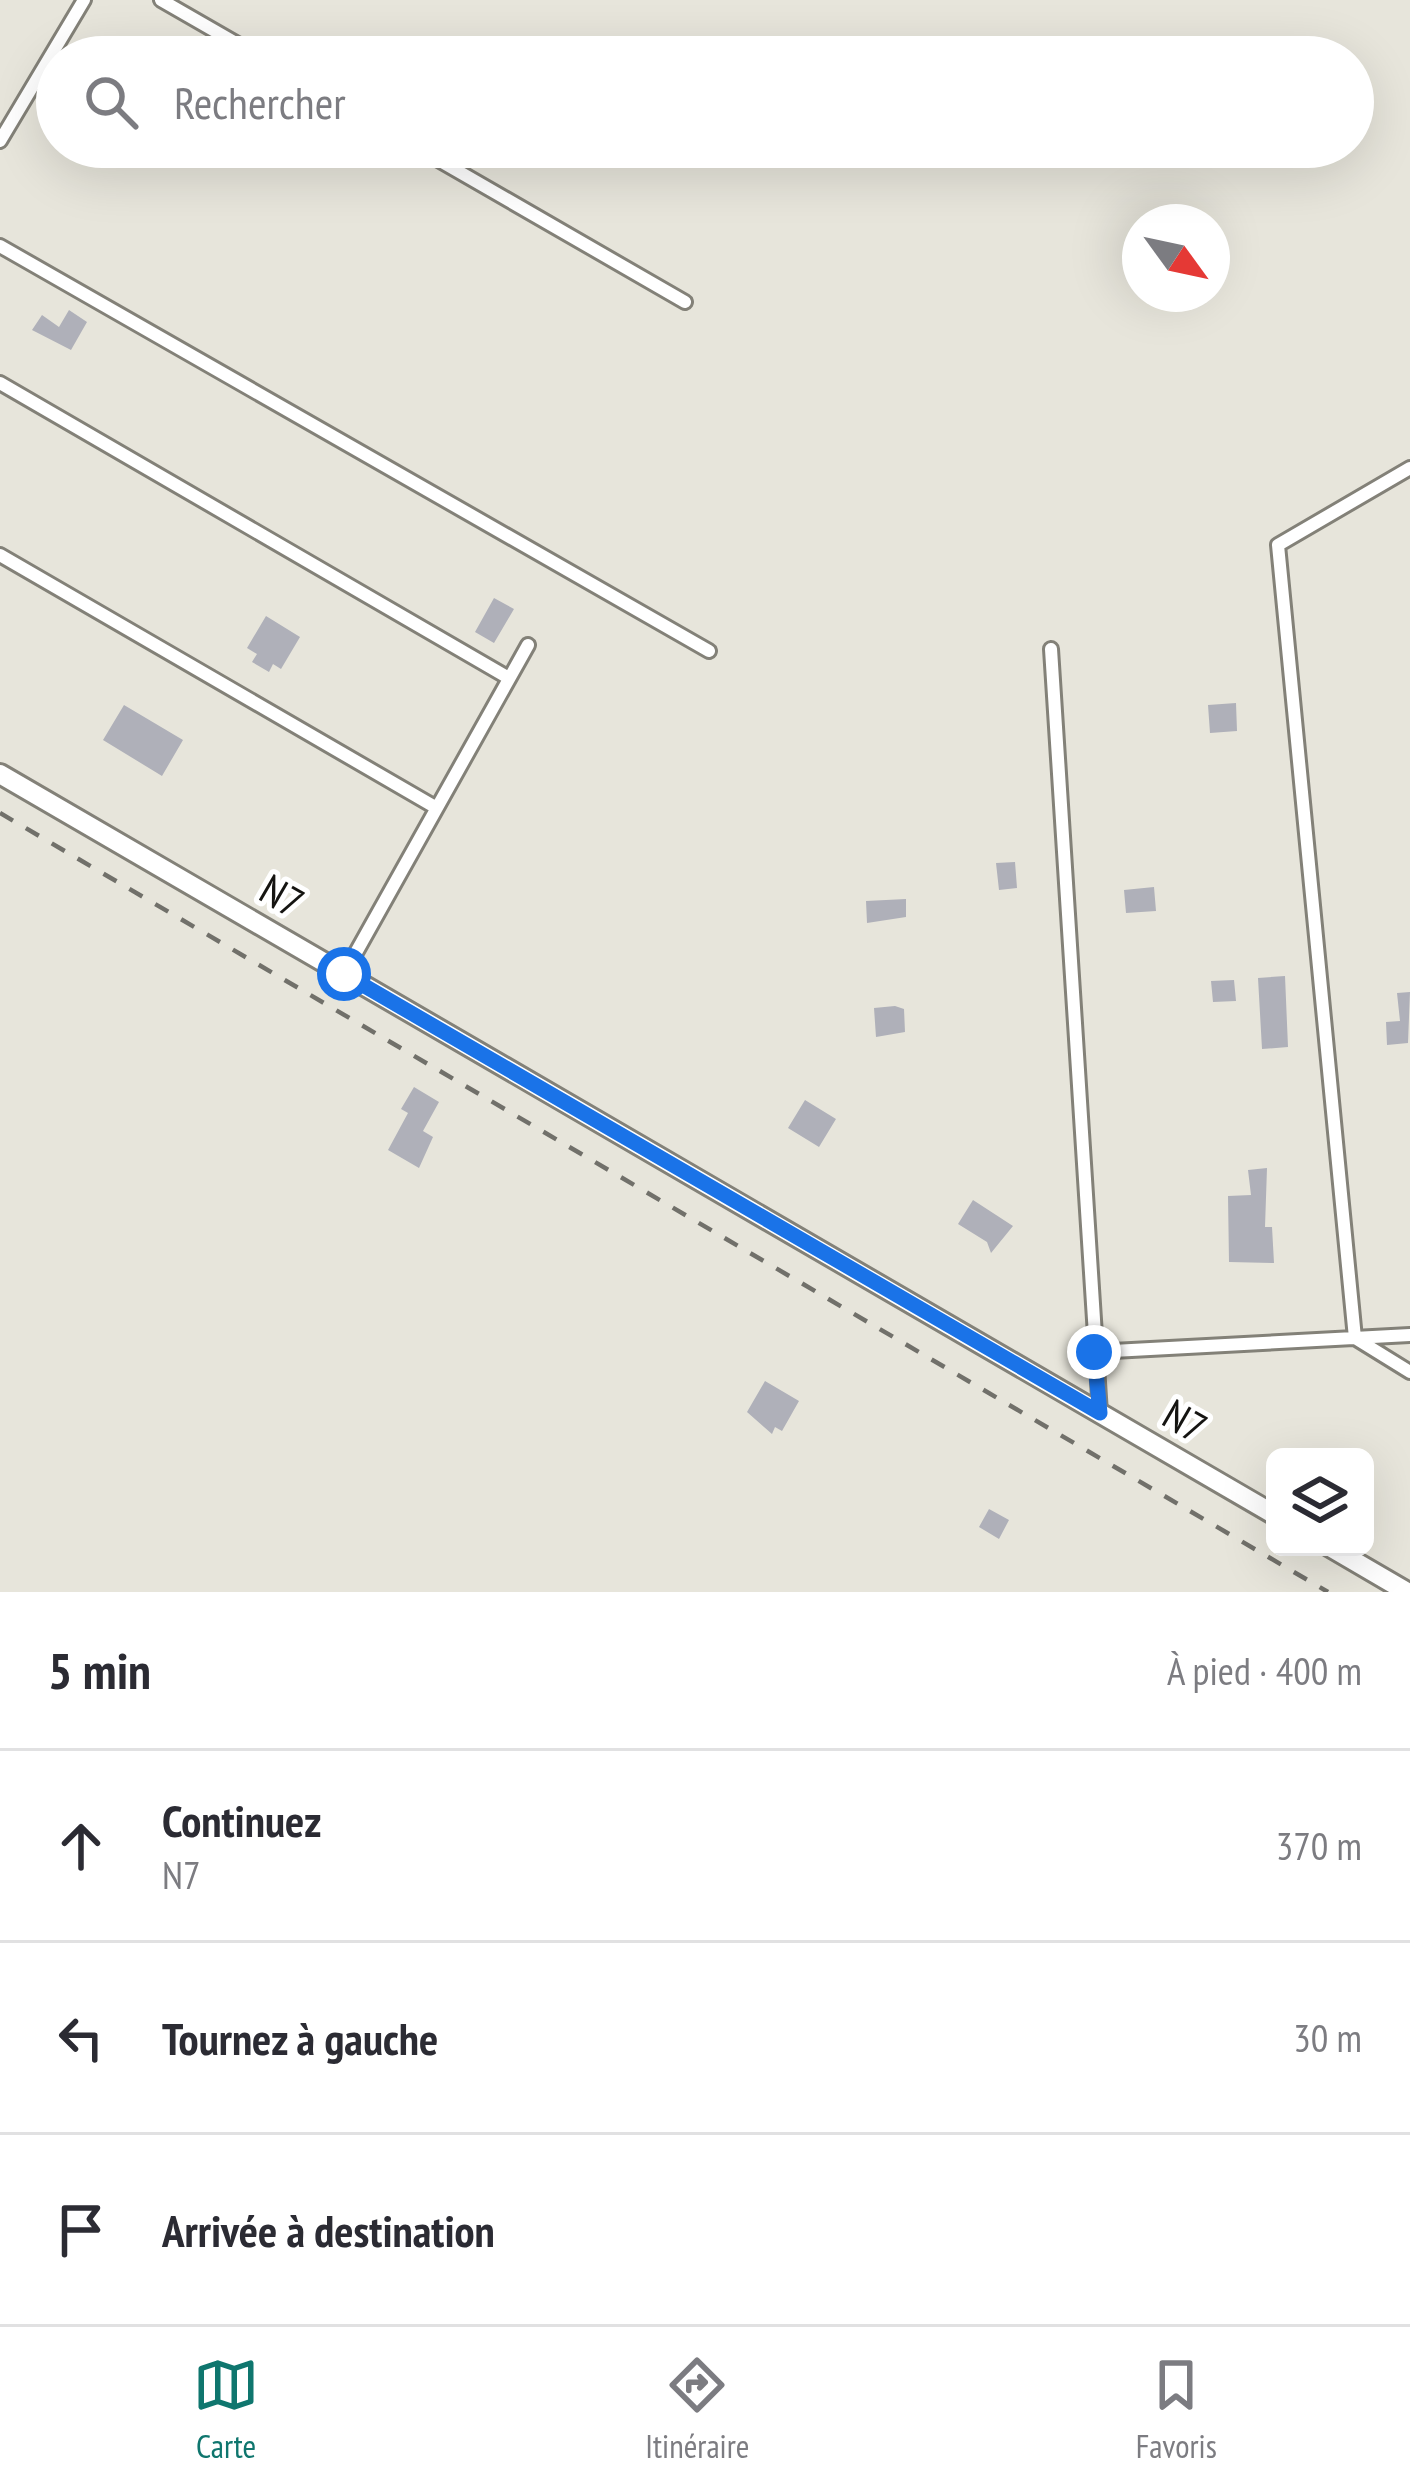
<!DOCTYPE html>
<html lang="fr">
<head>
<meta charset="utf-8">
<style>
	body { margin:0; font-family:"PT Sans Narrow",sans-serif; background:#f7f7f7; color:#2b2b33 }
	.controls { position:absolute; right:36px; bottom:36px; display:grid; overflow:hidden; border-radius:18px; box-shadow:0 12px 48px #0002 }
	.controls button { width:108px; height:108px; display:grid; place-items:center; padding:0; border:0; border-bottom:3px solid #e1e1e2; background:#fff; color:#2b2b33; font:60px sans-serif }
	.compass { position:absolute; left:1122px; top:204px; width:108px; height:108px; border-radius:50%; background:#fff; box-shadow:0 12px 48px #0002; rotate:123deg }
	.stop { position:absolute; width:36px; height:36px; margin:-27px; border:9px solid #1a73e8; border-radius:50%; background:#fff }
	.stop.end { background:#1a73e8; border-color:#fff; box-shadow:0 3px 12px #0008 }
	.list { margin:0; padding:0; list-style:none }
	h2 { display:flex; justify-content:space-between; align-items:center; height:156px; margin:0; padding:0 48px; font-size:51px }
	h2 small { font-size:39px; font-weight:400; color:#7c7c81 }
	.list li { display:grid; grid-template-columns:78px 1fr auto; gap:36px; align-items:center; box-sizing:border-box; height:192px; padding:0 48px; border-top:3px solid #e1e1e2 }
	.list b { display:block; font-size:45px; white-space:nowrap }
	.list p { margin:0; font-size:39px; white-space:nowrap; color:#7c7c81 }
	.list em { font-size:39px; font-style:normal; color:#7c7c81 }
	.icon { flex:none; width:66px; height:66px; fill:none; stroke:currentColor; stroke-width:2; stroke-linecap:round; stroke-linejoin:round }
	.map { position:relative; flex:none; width:1410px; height:1592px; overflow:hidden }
	.search { position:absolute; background:#fff; box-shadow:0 12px 48px #0002; left:36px; right:36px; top:36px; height:132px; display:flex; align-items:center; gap:30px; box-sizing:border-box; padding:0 42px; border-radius:66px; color:#7c7c81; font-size:45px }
	.sheet { height:732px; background:#fff }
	nav { display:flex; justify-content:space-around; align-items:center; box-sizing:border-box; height:168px; border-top:3px solid #e1e1e2; background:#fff; font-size:33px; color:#7c7c81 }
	nav a { display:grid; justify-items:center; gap:6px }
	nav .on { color:#0f766e }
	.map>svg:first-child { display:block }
	.building { fill:#afb0b9 }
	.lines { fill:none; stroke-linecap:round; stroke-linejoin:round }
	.street-casing { stroke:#838178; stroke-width:18 }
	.primary-casing { stroke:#838178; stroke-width:24 }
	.street { stroke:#fff; stroke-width:12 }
	.primary { stroke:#fff; stroke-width:18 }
	.rail { stroke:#71706a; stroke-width:4.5; stroke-dasharray:15 15; stroke-linecap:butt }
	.route { stroke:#1a73e8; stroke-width:15 }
	.labels { text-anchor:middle; stroke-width:10; stroke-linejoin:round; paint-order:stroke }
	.street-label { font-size:42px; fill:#151411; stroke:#fff }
</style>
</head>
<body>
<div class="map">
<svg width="1410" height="1592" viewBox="0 0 1410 1592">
	<rect width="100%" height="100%" fill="#e7e5db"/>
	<!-- building -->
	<path class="building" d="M69,310L87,322L71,350L32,330L42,315L59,327Z
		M494,598L514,609L494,643L475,632Z
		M266,616L300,637L281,669L273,664L269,672L252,662L257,654L247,648Z
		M1236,703L1237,731L1210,733L1208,705Z
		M124,705L183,740L162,776L103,740Z
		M1015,862L1017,888L999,890L996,863Z
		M1154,887L1156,911L1126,913L1124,890Z
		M906,899V917L867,923L866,901Z
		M1285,976L1288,1047L1262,1049L1258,978Z
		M1234,980L1236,1001L1213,1002L1211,981Z
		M1410,992L1408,1043L1387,1045L1386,1022L1400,1021L1397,993Z
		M895,1006L904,1009L905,1032L876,1037L874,1008Z
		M414,1087L439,1102L423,1131L433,1137L419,1168L388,1150L408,1113L401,1109Z
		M805,1100L836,1119L819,1147L788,1128Z
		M1267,1168L1265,1227H1272L1274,1263L1229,1262L1228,1196L1251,1195L1248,1170Z
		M973,1200L1013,1226L991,1253L987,1242L958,1224Z
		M765,1381L799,1401L782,1431L775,1427L772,1434L747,1412Z
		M989,1509L1009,1520L999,1539L979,1527Z"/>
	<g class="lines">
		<!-- street casing -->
		<g class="street-casing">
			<path id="street" d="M161,0L260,57
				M0,141L84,0
				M416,147L685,302
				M0,246L709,651
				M0,383L507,677
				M1410,468L1278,545L1355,1338L1410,1372
				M0,555L435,807
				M1051,649L1100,1413
				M344,974L528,645
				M1094,1352L1410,1335"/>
		</g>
		<!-- primary casing -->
		<g class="primary-casing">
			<path id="primary" d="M0,774L1275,1515
				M1330,1547L1407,1592"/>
		</g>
		<!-- street -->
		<use href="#street" class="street"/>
		<!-- primary -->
		<use href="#primary" class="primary"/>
		<!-- rail -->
		<path class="rail" d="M0,813L1328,1592"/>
	</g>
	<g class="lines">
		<!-- route -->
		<path class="route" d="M344,974L1100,1413L1094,1352"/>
	</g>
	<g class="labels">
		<!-- street labels -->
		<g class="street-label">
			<text transform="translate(282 896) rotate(30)" y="15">N7</text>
			<text transform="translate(1185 1421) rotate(30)" y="15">N7</text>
		</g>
	</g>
</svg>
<div class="controls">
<button><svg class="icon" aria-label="layers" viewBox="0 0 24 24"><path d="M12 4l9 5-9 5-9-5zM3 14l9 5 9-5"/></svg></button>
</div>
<svg class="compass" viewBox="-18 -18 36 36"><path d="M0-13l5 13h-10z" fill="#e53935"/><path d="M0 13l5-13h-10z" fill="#7c7c81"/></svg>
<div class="stop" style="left:344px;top:974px"></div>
<div class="stop end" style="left:1094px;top:1352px"></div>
<div class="search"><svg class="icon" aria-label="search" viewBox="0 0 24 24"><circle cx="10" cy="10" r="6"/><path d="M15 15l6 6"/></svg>Rechercher</div>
</div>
<section class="sheet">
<h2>5 min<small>À pied · 400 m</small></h2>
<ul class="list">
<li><svg class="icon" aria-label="ahead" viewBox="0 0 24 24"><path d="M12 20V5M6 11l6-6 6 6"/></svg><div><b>Continuez</b><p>N7</p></div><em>370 m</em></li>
<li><svg class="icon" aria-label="left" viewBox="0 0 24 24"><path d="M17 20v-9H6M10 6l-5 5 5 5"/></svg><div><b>Tournez à gauche</b></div><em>30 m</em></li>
<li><svg class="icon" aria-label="arrive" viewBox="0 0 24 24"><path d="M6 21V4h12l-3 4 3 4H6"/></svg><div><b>Arrivée à destination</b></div></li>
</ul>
</section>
<nav>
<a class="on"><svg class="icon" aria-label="map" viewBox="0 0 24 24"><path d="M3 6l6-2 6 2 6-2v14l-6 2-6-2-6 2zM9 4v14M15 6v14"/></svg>Carte</a>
<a><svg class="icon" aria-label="directions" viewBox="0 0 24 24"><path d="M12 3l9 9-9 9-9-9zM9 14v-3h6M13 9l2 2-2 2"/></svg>Itinéraire</a>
<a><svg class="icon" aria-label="saved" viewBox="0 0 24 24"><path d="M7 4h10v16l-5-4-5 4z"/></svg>Favoris</a>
</nav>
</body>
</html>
